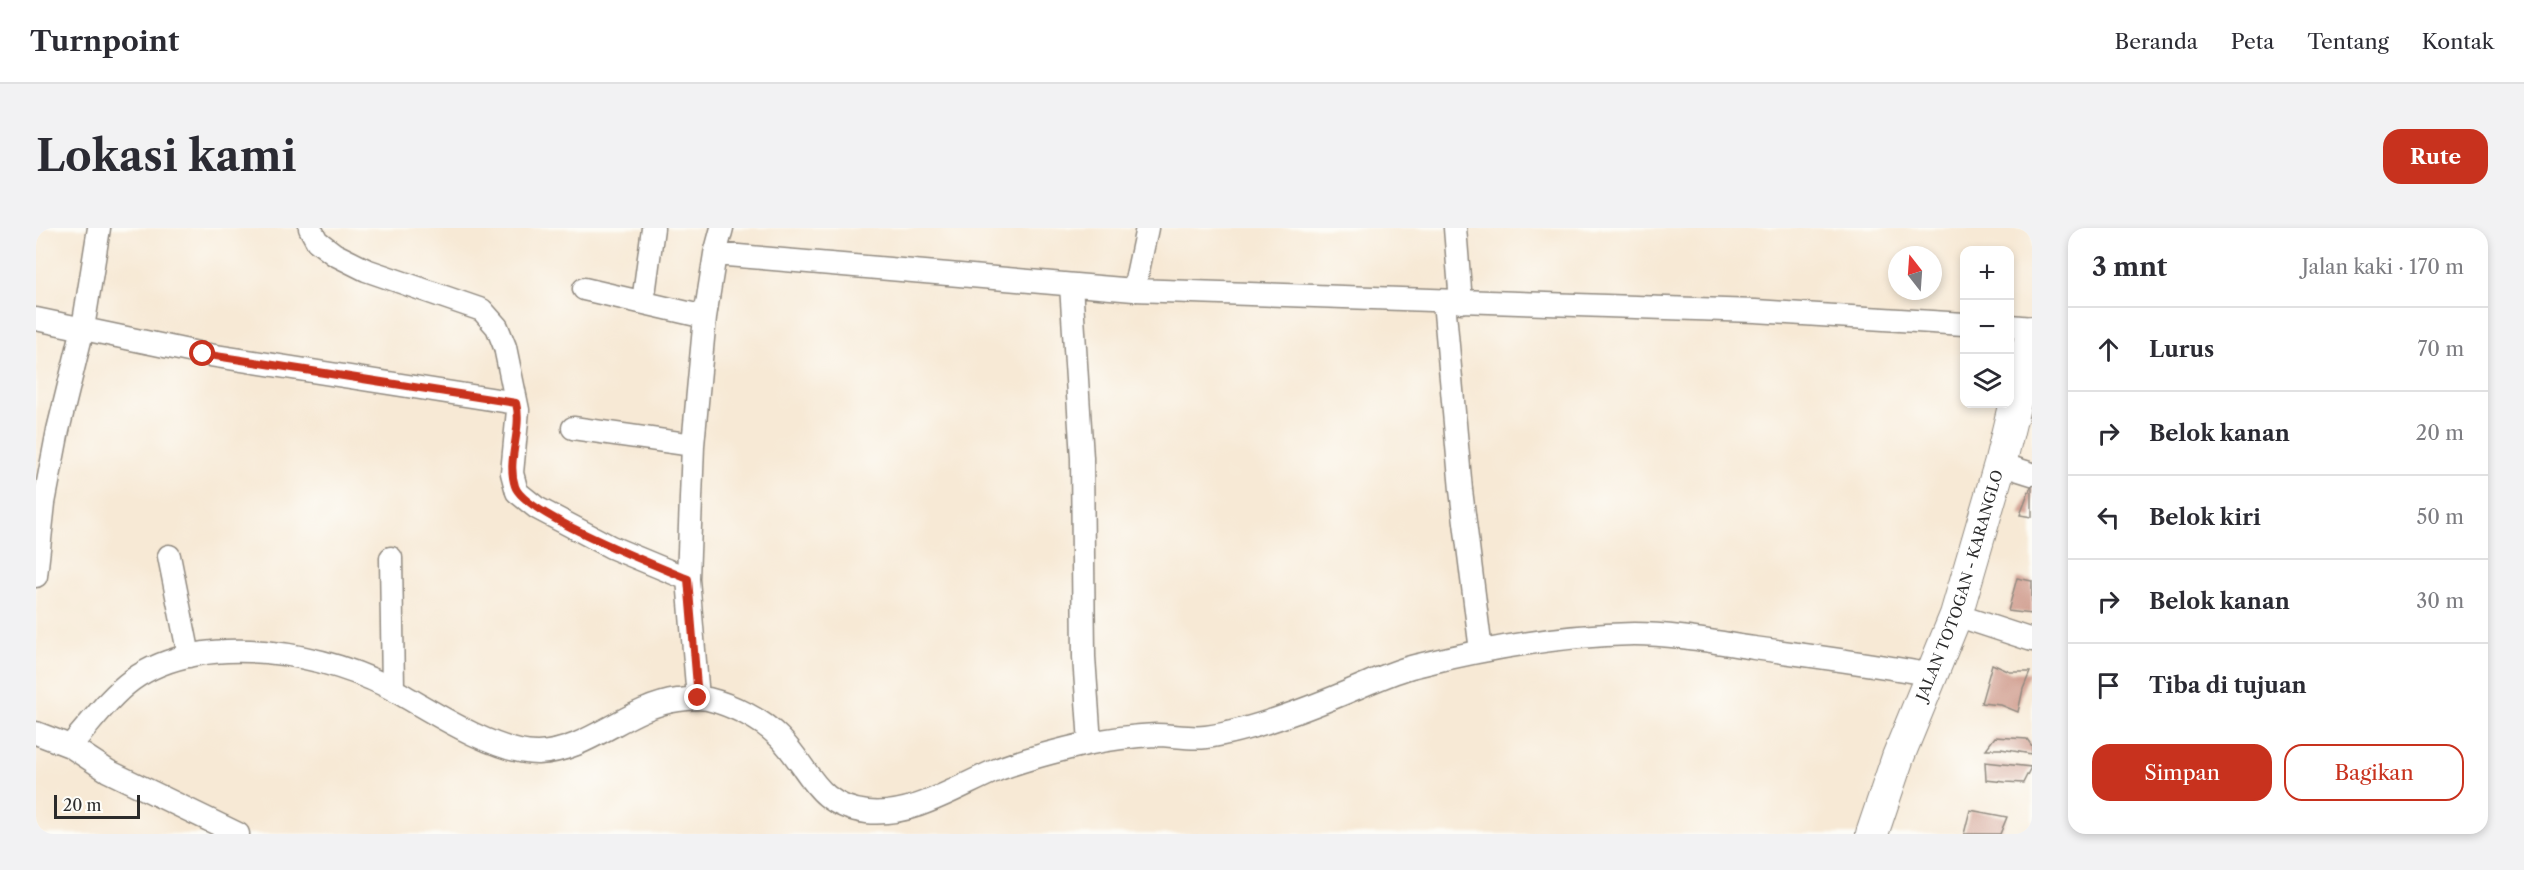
<!DOCTYPE html>
<html lang="id">
<head>
<meta charset="utf-8">
<style>
	body { margin:0; font-family:"Libre Caslon Text",serif; background:#f2f2f3; color:#2b2b33 }
	.controls { position:absolute; right:18px; top:18px; display:grid; overflow:hidden; border-radius:12px; box-shadow:0 3px 9px #0003 }
	.controls button { width:54px; height:54px; display:grid; place-items:center; padding:0; border:0; border-bottom:2px solid #e1e1e2; background:#fff; color:#2b2b33; font:30px sans-serif }
	.compass { position:absolute; left:1852px; top:18px; width:54px; height:54px; border-radius:50%; background:#fff; box-shadow:0 3px 9px #0003; rotate:343deg }
	.scale { position:absolute; left:18px; bottom:15px; width:86px; box-sizing:border-box; padding-left:6px; border:3px solid #2b2b2b; border-top:0; font-size:16px; line-height:21px; white-space:nowrap; color:#2b2b2b; -webkit-text-stroke:4px #fdfcf7; paint-order:stroke }
	.stop { position:absolute; width:18px; height:18px; margin:-14px; border:4px solid #c8321e; border-radius:50%; background:#fff }
	.stop.end { background:#c8321e; border-color:#fff; box-shadow:0 2px 6px #0008 }
	.list { margin:0; padding:0; list-style:none }
	h2 { display:flex; justify-content:space-between; align-items:center; height:78px; margin:0; padding:0 24px; font-size:26px }
	h2 small { font-size:20px; font-weight:400; color:#7c7c81 }
	.list li { display:grid; grid-template-columns:39px 1fr auto; gap:18px; align-items:center; box-sizing:border-box; height:84px; padding:0 24px; border-top:2px solid #e1e1e2 }
	.list b { display:block; font-size:22px; white-space:nowrap }
	.list em { font-size:20px; font-style:normal; color:#7c7c81 }
	.actions { display:flex; gap:12px; padding:18px 24px }
	.actions a { flex:1; padding:14px 0; border:2px solid #c8321e; border-radius:18px; text-align:center; font-size:21px; color:#c8321e }
	.actions .main { background:#c8321e; color:#fff }
	.icon { flex:none; width:33px; height:33px; fill:none; stroke:currentColor; stroke-width:2; stroke-linecap:round; stroke-linejoin:round }
	.map { position:relative; flex:none; width:1996px; height:606px; overflow:hidden; border-radius:18px }
	header { display:flex; align-items:center; gap:36px; box-sizing:border-box; height:84px; padding:0 30px; background:#fff; border-bottom:2px solid #e1e1e2 }
	header strong { font-size:28px }
	nav { display:flex; gap:33px; margin-inline-start:auto; font-size:21px }
	.intro { display:flex; align-items:center; justify-content:space-between; box-sizing:border-box; height:144px; padding:0 36px }
	h1 { margin:0; font-size:42px }
	.button { padding:15px 27px; border-radius:18px; background:#c8321e; color:#fff; font-size:21px; font-weight:700 }
	main { display:flex; gap:36px; padding:0 36px }
	aside { flex:1; background:#fff; border-radius:18px; box-shadow:0 3px 9px #0003 }
	.map>svg:first-child { display:block }
	.building { fill:#cd9687 }
	.lines { fill:none; stroke-linecap:round; stroke-linejoin:round }
	.street-casing { stroke:#918a80; stroke-width:25 }
	.secondary-casing { stroke:#918a80; stroke-width:34 }
	.street { stroke:#fff; stroke-width:22 }
	.secondary { stroke:#fff; stroke-width:32 }
	.route { stroke:#c8321e; stroke-width:8 }
	.labels { text-anchor:middle; stroke-width:4.5; stroke-linejoin:round; paint-order:stroke }
	.street-label { font-size:15px; fill:#2b2b2b; stroke:#fdfcf7 }
</style>
</head>
<body>
<header>
<strong>Turnpoint</strong>
<nav><a>Beranda</a><a>Peta</a><a>Tentang</a><a>Kontak</a></nav>
</header>
<div class="intro"><h1>Lokasi kami</h1><a class="button">Rute</a></div>
<main>
<div class="map">
<svg width="1996" height="606" viewBox="0 0 1996 606">
	<rect width="100%" height="100%" fill="#fdfcf7"/>
	<filter id="ink" filterUnits="userSpaceOnUse"><feTurbulence type="fractalNoise" baseFrequency=".0167" numOctaves="2"/><feDisplacementMap in="SourceGraphic" scale="12" xChannelSelector="R" yChannelSelector="G"/><feConvolveMatrix kernelMatrix="1 2 1 2 8 2 1 2 1" color-interpolation-filters="sRGB"/></filter>
	<filter id="wash" filterUnits="userSpaceOnUse"><feTurbulence type="fractalNoise" baseFrequency=".008" numOctaves="4" result="noise"/><feDisplacementMap in="SourceGraphic" scale="24" xChannelSelector="R" yChannelSelector="G"/><feGaussianBlur stdDeviation="1.35" result="paint"/><feColorMatrix in="noise" values="0 0 0 0 0 0 0 0 0 0 0 0 0 0 0 0 0 1.4 0 .05"/><feComposite in="paint" operator="in"/></filter>
	<g filter="url(#wash)">
		<rect width="100%" height="100%" fill="#f7e9d5"/>
		<g id="blocks">
			<!-- building -->
			<path class="building" d="M1996,256V289L1984,287Z
				M1981,350L1996,353V386L1972,383Z
				M1956,436L1974,444H1994L1987,461L1982,484L1965,477L1945,475Z
				M1959,509L1991,511L1996,518V526L1965,521H1950Z
				M1949,534L1995,539L1987,555L1969,554L1950,552Z
				M1934,582L1971,589L1964,606H1928Z"/>
		</g>
	</g>
	<g filter="url(#ink)">
		<use href="#blocks" fill-opacity="0" stroke="#918a80" stroke-width="1.5"/>
		<g class="lines">
			<!-- street casing -->
			<g class="street-casing">
				<path id="street" d="M274,0L281,13L298,26L330,42L446,82L461,99L469,119L482,182L476,245L481,264L501,280L575,319L652,351
					M1419,0L1425,74
					M679,26L1098,62L1719,83L1928,96
					M1035,57L1046,230L1048,429L1054,515
					M548,61L669,89
					M1098,62L1111,0
					M1408,73L1425,262L1445,423
					M607,74L617,0
					M0,91L167,126L480,175
					M1974,98L1996,100
					M537,200L657,217
					M1964,236L1996,246
					M133,328L153,428
					M355,330L357,461
					M0,348L8,275L22,202L47,100L63,0
					M1920,387L1996,412
					M662,470L652,351L657,217L669,89L679,26L686,0
					M0,505L34,518C54,496 73,469 96,452C167,401 294,424 365,466C399,486 463,526 502,525C553,523 591,479 642,472C652,471 662,469 672,471C696,477 725,491 743,509C774,540 779,578 831,584C877,589 922,558 963,541C992,530 1020,523 1050,516C1073,511 1097,508 1120,507C1136,507 1154,511 1170,509C1214,503 1281,477 1323,459C1342,451 1359,443 1379,438C1451,420 1524,407 1598,406C1638,406 1678,414 1718,420C1778,428 1837,436 1897,447
					M34,518L72,543L202,606"/>
			</g>
			<!-- secondary casing -->
			<g class="secondary-casing">
				<g id="secondary">
					<path id="s1" d="M1836,606L1862,529L1920,387L1964,236L1996,104"/>
				</g>
			</g>
			<!-- street -->
			<use href="#street" class="street"/>
			<!-- secondary -->
			<use href="#secondary" class="secondary"/>
		</g>
	</g>
	<g class="lines" filter="url(#ink)">
		<!-- route -->
		<path class="route" d="M167,126L480,175C487,202 470,231 479,258C487,286 621,338 652,351L662,470"/>
	</g>
	<g class="labels">
		<!-- street labels -->
		<g class="street-label">
			<text dy="5" stroke="none"><textPath href="#s1" startOffset="264">JALAN TOTOGAN - KARANGLO</textPath></text>
		</g>
	</g>
</svg>
<div class="controls">
<button>+</button>
<button>−</button>
<button><svg class="icon" aria-label="layers" viewBox="0 0 24 24"><path d="M12 4l9 5-9 5-9-5zM3 14l9 5 9-5"/></svg></button>
</div>
<svg class="compass" viewBox="-18 -18 36 36"><path d="M0-13l5 13h-10z" fill="#e53935"/><path d="M0 13l5-13h-10z" fill="#7c7c81"/></svg>
<div class="scale">20 m</div>
<div class="stop" style="left:167px;top:126px"></div>
<div class="stop end" style="left:662px;top:470px"></div>
</div>
<aside>
<h2>3 mnt<small>Jalan kaki · 170 m</small></h2>
<ul class="list">
<li><svg class="icon" aria-label="ahead" viewBox="0 0 24 24"><path d="M12 20V5M6 11l6-6 6 6"/></svg><div><b>Lurus</b></div><em>70 m</em></li>
<li><svg class="icon" aria-label="right" viewBox="0 0 24 24"><path d="M7 20v-9h11M14 6l5 5-5 5"/></svg><div><b>Belok kanan</b></div><em>20 m</em></li>
<li><svg class="icon" aria-label="left" viewBox="0 0 24 24"><path d="M17 20v-9H6M10 6l-5 5 5 5"/></svg><div><b>Belok kiri</b></div><em>50 m</em></li>
<li><svg class="icon" aria-label="right" viewBox="0 0 24 24"><path d="M7 20v-9h11M14 6l5 5-5 5"/></svg><div><b>Belok kanan</b></div><em>30 m</em></li>
<li><svg class="icon" aria-label="arrive" viewBox="0 0 24 24"><path d="M6 21V4h12l-3 4 3 4H6"/></svg><div><b>Tiba di tujuan</b></div></li>
</ul>
<div class="actions"><a class="main">Simpan</a><a>Bagikan</a></div>
</aside>
</main>
</body>
</html>
